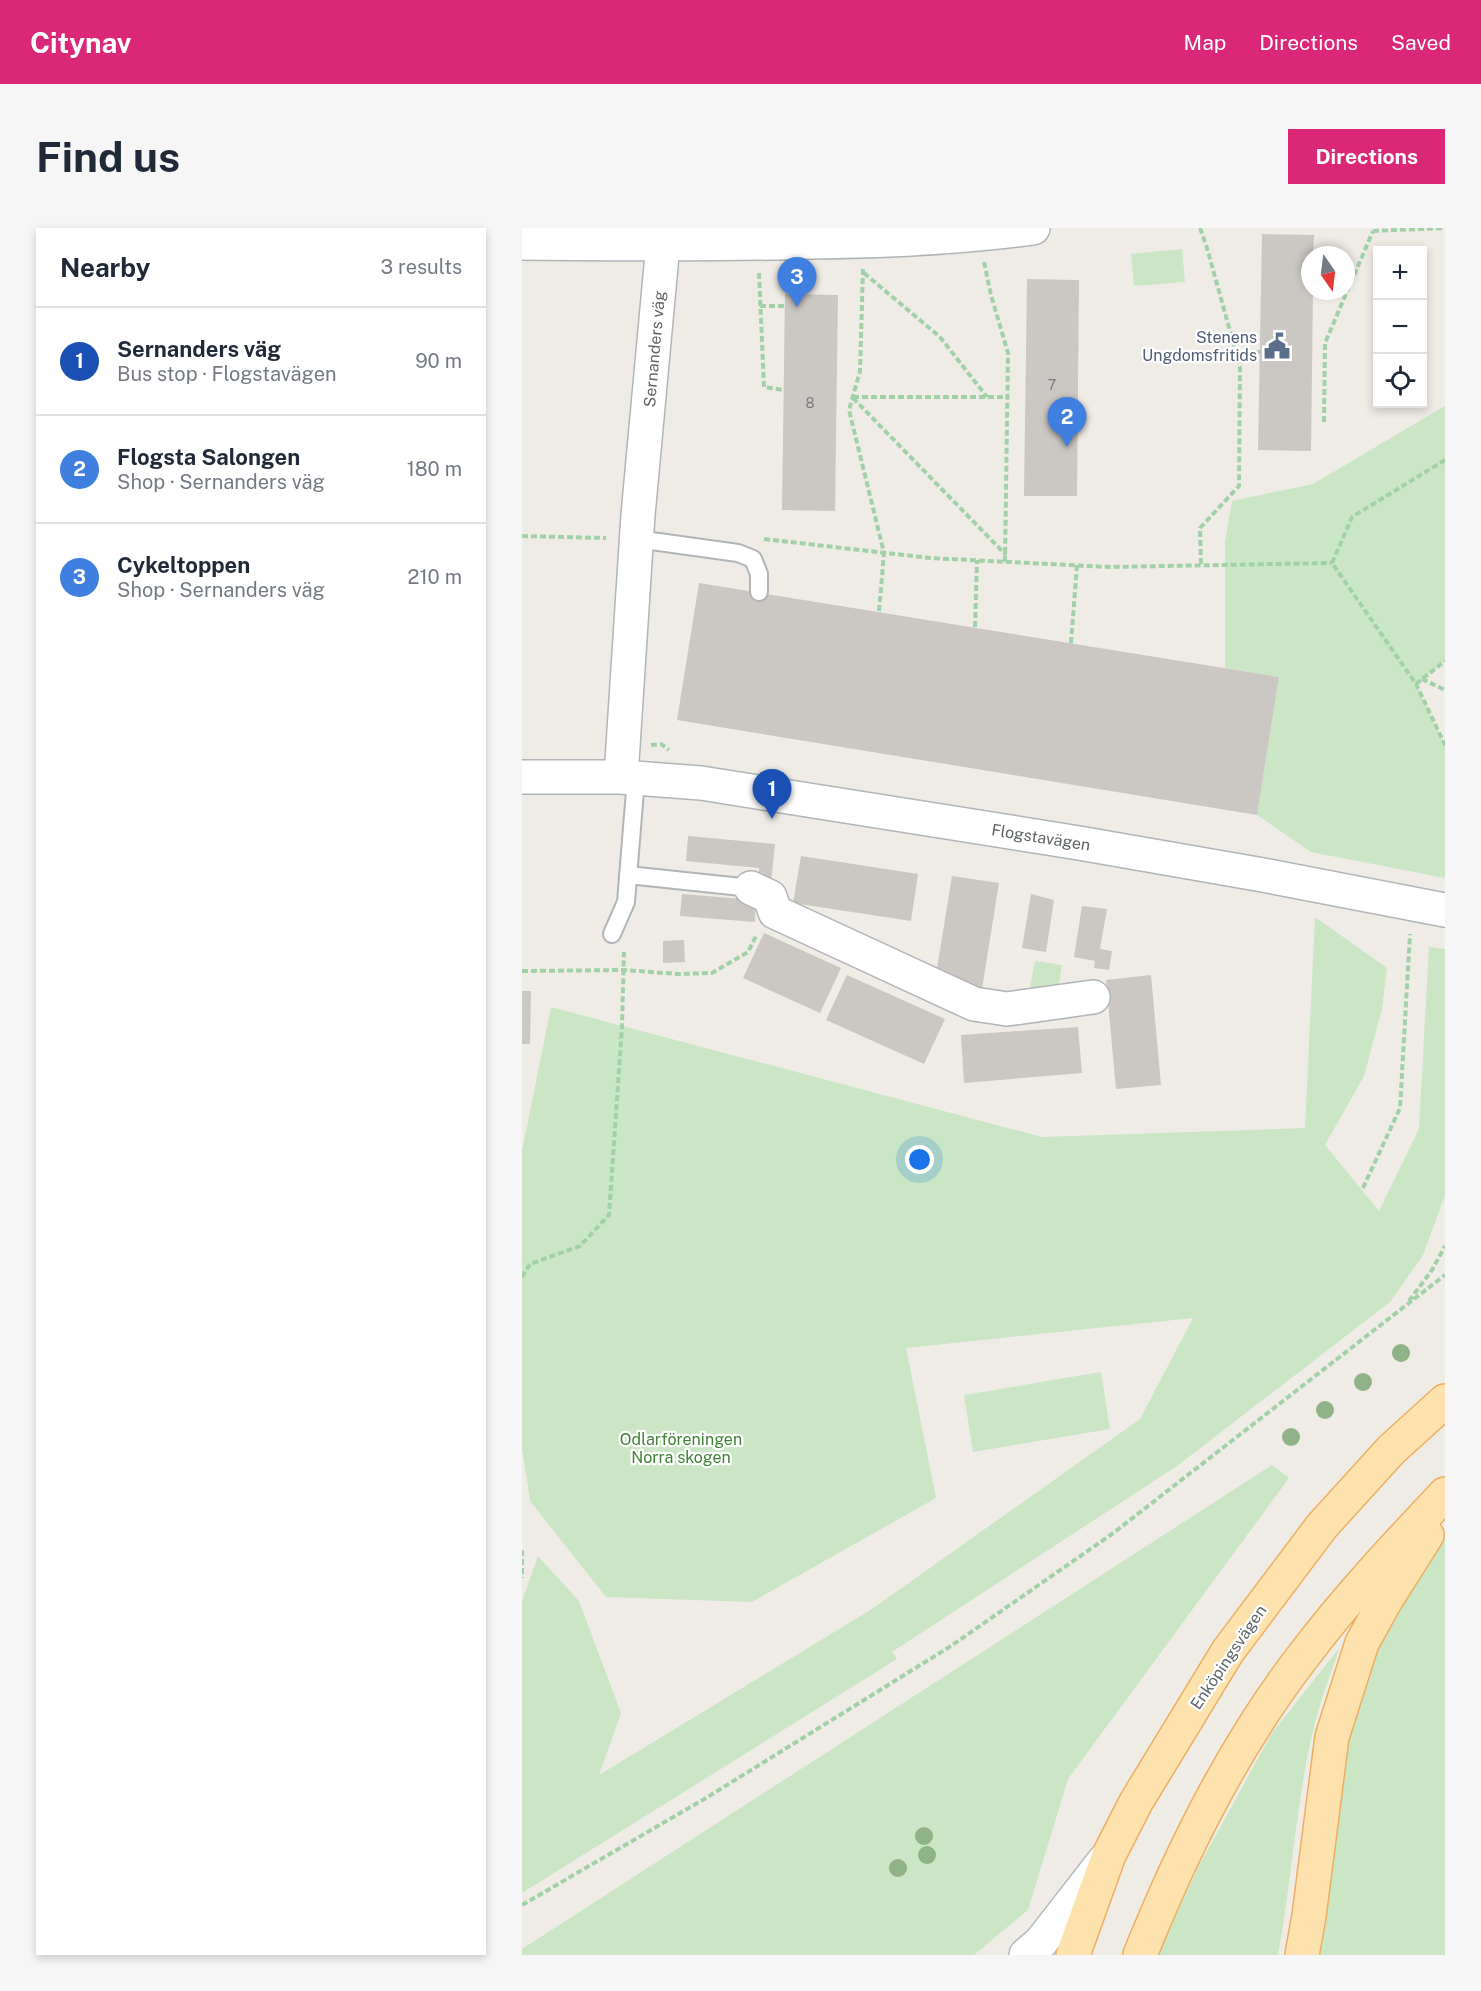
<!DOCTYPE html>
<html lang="en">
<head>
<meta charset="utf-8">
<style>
	body { margin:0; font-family:"Public Sans",sans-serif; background:#f6f6f7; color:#1f2937 }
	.controls { position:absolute; right:18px; top:18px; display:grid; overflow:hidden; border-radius:0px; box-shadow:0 3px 9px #0003 }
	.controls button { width:54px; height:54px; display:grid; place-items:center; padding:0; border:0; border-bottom:2px solid #e0e1e3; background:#fff; color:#1f2937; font:30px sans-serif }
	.compass { position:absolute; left:779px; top:18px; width:54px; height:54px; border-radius:50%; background:#fff; box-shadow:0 3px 9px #0003; rotate:166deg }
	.you { position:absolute; left:398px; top:932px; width:21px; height:21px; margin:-15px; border:4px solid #fff; border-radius:50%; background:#1a73e8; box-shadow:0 0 0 9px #1a73e833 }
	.badge { display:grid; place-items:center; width:39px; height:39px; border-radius:50%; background:#db2777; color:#fff; font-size:20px; font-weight:700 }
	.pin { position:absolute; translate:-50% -50px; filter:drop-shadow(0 2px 3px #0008) }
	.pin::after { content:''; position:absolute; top:32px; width:21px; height:18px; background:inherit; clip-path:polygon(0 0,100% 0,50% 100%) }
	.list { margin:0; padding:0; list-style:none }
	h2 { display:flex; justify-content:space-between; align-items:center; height:78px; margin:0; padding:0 24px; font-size:26px }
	h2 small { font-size:20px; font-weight:400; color:#747a83 }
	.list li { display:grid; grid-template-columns:39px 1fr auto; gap:18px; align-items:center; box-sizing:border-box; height:108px; padding:0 24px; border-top:2px solid #e0e1e3 }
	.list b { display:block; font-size:22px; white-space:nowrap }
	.list p { margin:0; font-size:20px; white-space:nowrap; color:#747a83 }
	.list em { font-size:20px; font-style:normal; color:#747a83 }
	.icon { flex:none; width:33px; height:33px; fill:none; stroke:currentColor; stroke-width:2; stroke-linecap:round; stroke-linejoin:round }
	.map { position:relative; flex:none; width:923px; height:1727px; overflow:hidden; border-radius:0px }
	header { display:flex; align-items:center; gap:36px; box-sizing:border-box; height:84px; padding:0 30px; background:#db2777; color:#fff }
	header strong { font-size:28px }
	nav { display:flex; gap:33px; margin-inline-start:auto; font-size:21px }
	.intro { display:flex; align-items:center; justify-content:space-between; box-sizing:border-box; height:144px; padding:0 36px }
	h1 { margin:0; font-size:42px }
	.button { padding:15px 27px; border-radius:0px; background:#db2777; color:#fff; font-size:21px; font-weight:700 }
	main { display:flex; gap:36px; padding:0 36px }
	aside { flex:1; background:#fff; border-radius:0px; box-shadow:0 3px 9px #0003 }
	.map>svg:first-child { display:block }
	.green { fill:#cae6c4 }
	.building { fill:#cbc7c3 }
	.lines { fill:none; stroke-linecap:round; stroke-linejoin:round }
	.service-casing { stroke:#b1b5b8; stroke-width:20 }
	.minor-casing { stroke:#b1b5b8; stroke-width:36 }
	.secondary-casing { stroke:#b2b7ba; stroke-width:36 }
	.primary-casing { stroke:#eeae61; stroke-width:36 }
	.path { stroke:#a3d1a7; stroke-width:4; stroke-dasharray:6 3; stroke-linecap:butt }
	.service { stroke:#fff; stroke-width:16 }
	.minor { stroke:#fff; stroke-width:33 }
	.secondary { stroke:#fff; stroke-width:33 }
	.primary { stroke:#fde2ae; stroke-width:33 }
	.tree { fill:#8fb286 }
	.labels { text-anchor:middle; stroke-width:4.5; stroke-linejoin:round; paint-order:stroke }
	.number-label { font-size:14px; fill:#797c7d }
	.service-label { font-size:16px; fill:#4e5e75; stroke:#fff; text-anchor:end }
	.street-label { font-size:16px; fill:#5e6366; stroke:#fff }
	.park-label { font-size:16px; fill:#418337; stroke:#fff }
</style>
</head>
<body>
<header>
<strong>Citynav</strong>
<nav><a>Map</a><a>Directions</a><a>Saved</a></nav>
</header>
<div class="intro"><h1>Find us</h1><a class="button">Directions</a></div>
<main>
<aside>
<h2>Nearby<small>3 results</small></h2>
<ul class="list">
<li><span class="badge" style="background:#1a4fb4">1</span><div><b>Sernanders väg</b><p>Bus stop · Flogstavägen</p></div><em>90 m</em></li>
<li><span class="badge" style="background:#3f7fe0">2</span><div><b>Flogsta Salongen</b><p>Shop · Sernanders väg</p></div><em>180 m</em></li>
<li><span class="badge" style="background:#3f7fe0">3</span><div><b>Cykeltoppen</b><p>Shop · Sernanders väg</p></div><em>210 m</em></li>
</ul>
</aside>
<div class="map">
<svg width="923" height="1727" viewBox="0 0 923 1727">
	<rect width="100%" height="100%" fill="#efece6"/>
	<!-- green -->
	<path class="green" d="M660,21L663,54L612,58L609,26Z
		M923,178V433L894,456L923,517V650L789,624L735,587L757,449L703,440V314L710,273L791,256Z
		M793,689L865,740L860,781L842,848L803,917L857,983L897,901L907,719L923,721V967L901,1027L868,1074L655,1238L370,1424L375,1431L0,1665V1373L16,1328L57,1373L99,1485L77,1547L350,1381L618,1191L671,1090L384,1120L414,1270L230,1374L84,1369L8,1273L0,1220V923L29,779L520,909L783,900Z
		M513,733L540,737L536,763L508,759Z
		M579,1144L588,1201L451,1224L442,1167Z
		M750,1237L767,1250L546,1551L506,1682L452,1727H0V1721Z
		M923,1306V1727H786L836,1457L894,1344Z
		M818,1419C809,1445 799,1471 792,1498C774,1573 770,1651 756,1727H635L679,1634L750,1505Z"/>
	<!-- building -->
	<path class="building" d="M740,6L792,7L791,27H788V63H791L789,223L736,222Z
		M505,51L557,52L555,268H502Z
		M263,66L316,67L313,283L260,282Z
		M177,355L757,449L735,587L155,492Z
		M166,608L253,616L249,654L236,653L237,640L164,633Z
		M279,628L396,646L389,693L271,675Z
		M430,648L477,655L460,761L413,753Z
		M160,666L234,672L233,694L158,688Z
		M509,666L532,672L524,724L500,720Z
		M560,678L585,681L578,721L590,723L587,742L572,740L573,733L552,729Z
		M242,705L319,740L298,785L221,750Z
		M162,712L163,734L141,735V713Z
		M325,747L423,791L402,836L304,792Z
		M629,747L639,857L594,861L584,752Z
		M0,763H9L8,816H0Z
		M556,799L560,845L442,855L439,807Z"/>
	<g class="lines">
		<!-- service casing -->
		<g class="service-casing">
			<path id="service" d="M115,311L216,325L231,331L237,346V364
				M106,647L229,660
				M90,706L104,674L114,550"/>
		</g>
		<!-- minor casing -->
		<g class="minor-casing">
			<path id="minor" d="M0,15C97,16 195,17 292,14C365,13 438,10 511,0
				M0,549H99L179,555L557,615L741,647L923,682
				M99,549L116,287L141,16
				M229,660L248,669L253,684L452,776L485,781L571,769"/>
		</g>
		<!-- secondary casing -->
		<g class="secondary-casing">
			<path id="secondary" d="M504,1727L519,1714L582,1633"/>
		</g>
		<!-- primary casing -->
		<g class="primary-casing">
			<path id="primary" d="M551,1727L587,1627L614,1574L706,1423L800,1298L869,1222L923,1173
				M618,1727C660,1622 712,1517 782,1427C825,1370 874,1318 923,1266
				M780,1727L787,1688L810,1509L840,1415L862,1375L905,1307"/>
		</g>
		<!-- path -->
		<path class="path" d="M678,0L685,20L718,139L717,258L678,300L679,337
			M851,3L923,0
			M462,34L469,67L486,125L483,334
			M341,41L338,143L327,182L362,325L357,383
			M237,45L242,159L262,162
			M342,45L418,109L465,169
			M238,78H263
			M715,125L738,124
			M331,169H487
			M331,170L484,327
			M802,194L803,115L851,3
			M923,232L830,289L810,335L894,456L923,517
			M0,308L84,310
			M242,311L408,330L587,339L810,335
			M453,399L455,332
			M549,415L555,337
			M900,451L923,462
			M894,456L923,433
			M129,517L139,516L147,522
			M0,743L102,742L156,746L190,745L226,724L235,706
			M841,960L878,880L888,706
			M0,1049L8,1036L58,1018L87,987L100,799L102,724
			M887,1073L910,1042L923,1018
			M0,1322V1350
			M0,1677L184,1570L429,1418L590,1306L923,1047"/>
		<!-- service -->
		<use href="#service" class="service"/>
		<!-- minor -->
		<use href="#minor" class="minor"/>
		<!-- secondary -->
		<use href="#secondary" class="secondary"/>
		<!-- primary -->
		<use href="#primary" class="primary"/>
	</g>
	<!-- trees -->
	<g class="tree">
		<circle cx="879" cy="1125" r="9"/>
		<circle cx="841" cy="1154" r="9"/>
		<circle cx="803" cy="1182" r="9"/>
		<circle cx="769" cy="1209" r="9"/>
		<circle cx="402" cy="1608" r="9"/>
		<circle cx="405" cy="1627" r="9"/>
		<circle cx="376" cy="1640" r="9"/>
	</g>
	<!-- icons -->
	<defs>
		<g id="civic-bare" transform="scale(2.07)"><path d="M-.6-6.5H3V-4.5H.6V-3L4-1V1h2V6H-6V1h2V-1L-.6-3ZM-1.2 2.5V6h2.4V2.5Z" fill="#5c6f8a" stroke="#fff" stroke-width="2.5" paint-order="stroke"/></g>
	</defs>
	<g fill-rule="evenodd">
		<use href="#civic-bare" x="755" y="118"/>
	</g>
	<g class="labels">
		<!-- number labels -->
		<g class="number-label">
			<text x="530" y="162">7</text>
			<text x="288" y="180">8</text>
		</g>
		<!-- service labels -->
		<g class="service-label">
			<text x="735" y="115">Stenens<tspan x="735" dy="18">Ungdomsfritids</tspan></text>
		</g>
		<!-- street labels -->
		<g class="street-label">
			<text transform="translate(132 121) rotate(-85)" y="6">Sernanders väg</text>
			<text transform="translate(519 609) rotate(9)" y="6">Flogstavägen</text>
			<text transform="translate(706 1429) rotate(-56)" y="6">Enköpingsvägen</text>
		</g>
		<!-- park labels -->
		<g class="park-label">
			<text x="159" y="1217">Odlarföreningen<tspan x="159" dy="18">Norra skogen</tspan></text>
		</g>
	</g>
</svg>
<div class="controls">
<button>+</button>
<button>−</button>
<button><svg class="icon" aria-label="locate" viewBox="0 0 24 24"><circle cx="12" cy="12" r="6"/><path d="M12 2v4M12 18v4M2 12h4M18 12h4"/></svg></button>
</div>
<svg class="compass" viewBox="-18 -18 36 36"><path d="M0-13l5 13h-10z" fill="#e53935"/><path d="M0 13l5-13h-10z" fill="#747a83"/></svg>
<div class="you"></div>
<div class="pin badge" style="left:250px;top:591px;background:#1a4fb4">1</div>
<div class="pin badge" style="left:545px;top:219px;background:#3f7fe0">2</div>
<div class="pin badge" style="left:275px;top:79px;background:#3f7fe0">3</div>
</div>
</main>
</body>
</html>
